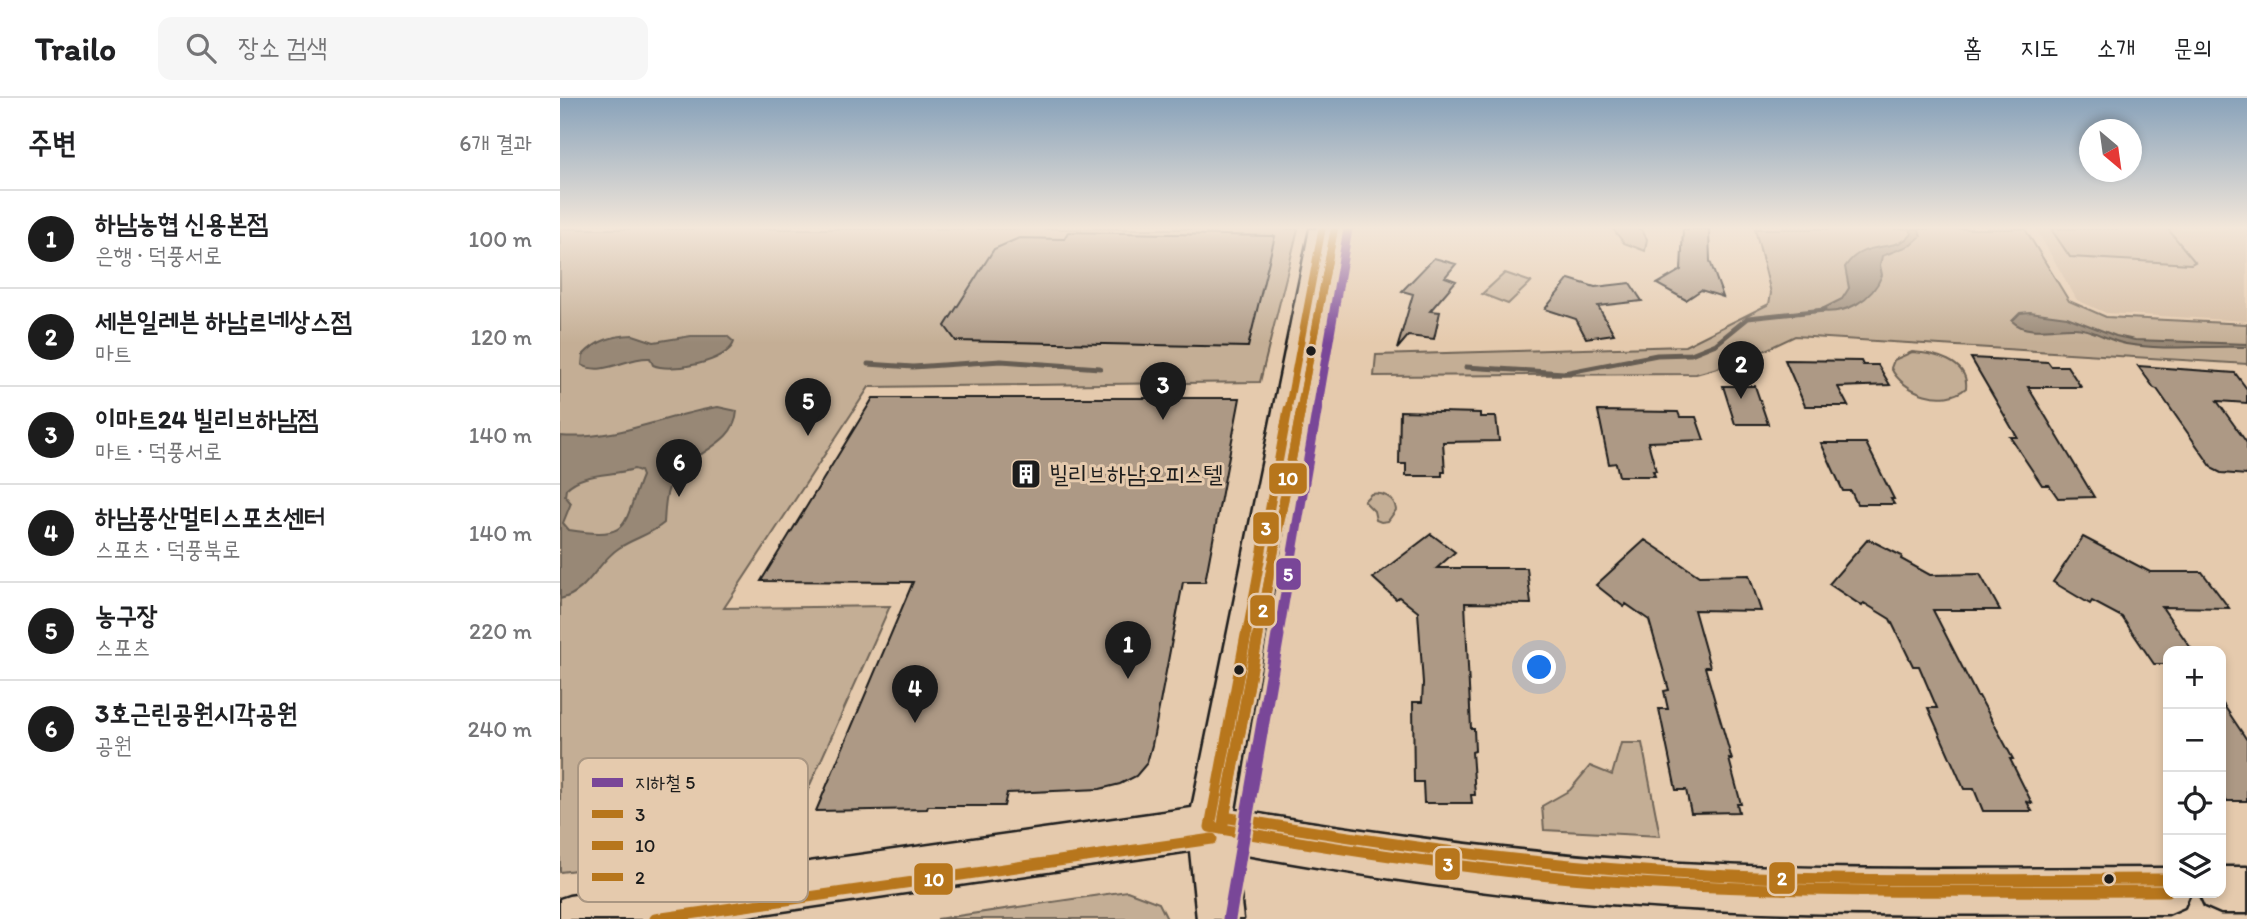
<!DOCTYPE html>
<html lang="ko">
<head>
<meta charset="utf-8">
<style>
	body { margin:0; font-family:Itim,"Poor Story",sans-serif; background:#f6f6f6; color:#202124 }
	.controls { position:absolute; right:21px; bottom:21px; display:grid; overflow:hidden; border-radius:14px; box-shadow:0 4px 10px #0003 }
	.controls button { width:63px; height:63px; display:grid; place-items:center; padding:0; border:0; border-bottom:2px solid #e0e0e0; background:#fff; color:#202124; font:35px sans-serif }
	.compass { position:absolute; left:1519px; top:21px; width:63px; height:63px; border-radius:50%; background:#fff; box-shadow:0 4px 10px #0003; rotate:151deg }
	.you { position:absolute; left:980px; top:570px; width:24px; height:24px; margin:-18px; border:5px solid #fff; border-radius:50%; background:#1a73e8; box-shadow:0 0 0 10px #1a73e833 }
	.badge { display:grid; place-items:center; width:46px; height:46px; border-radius:50%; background:#1c1c1c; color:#fff; font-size:23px; font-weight:700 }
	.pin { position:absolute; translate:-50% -58px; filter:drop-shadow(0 2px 4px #0008) }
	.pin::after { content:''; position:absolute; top:37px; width:24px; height:21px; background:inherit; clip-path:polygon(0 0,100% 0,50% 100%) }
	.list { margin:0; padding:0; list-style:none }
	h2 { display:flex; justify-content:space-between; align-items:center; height:91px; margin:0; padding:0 28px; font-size:30px }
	h2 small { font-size:23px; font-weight:400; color:#757577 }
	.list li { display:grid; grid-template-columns:46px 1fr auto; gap:21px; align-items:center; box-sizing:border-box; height:98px; padding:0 28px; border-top:2px solid #e0e0e0 }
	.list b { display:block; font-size:26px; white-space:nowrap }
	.list p { margin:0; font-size:23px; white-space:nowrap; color:#757577 }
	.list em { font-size:23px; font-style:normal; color:#757577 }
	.icon { flex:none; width:38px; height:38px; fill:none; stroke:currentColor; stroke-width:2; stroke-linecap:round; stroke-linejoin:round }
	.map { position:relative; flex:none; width:1687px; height:821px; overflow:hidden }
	header { display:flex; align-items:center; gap:42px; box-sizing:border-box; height:98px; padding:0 35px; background:#fff; border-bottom:2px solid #e0e0e0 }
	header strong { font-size:33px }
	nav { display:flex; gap:38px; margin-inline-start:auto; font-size:24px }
	.search { width:490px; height:63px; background:#f6f6f6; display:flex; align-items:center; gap:18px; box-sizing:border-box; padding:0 24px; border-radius:14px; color:#757577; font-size:26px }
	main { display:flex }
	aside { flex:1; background:#fff }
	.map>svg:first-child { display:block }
	.built { fill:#d4bba1 }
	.green { fill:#c4ae95; stroke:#706558; stroke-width:2 }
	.water { fill:#988876; stroke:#665d52; stroke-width:2; fill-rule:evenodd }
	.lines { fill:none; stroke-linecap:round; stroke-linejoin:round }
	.stream { stroke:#665d52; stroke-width:5 }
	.building { fill:#ad9985; stroke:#1c1c1c; stroke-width:2 }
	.minor-casing { stroke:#1c1c1c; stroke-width:5 }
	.minor { fill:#e5caad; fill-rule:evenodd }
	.bus-1-far2-casing { stroke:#e5caad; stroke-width:11 }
	.bus-1-far1-casing { stroke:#e5caad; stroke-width:14 }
	.bus-1-casing { stroke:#e5caad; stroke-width:17 }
	.bus-2-far2-casing { stroke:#e5caad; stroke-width:11 }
	.bus-2-far1-casing { stroke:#e5caad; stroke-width:14 }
	.bus-2-casing { stroke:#e5caad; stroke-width:17 }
	.bus-3-far2-casing { stroke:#e5caad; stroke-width:11 }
	.bus-3-far1-casing { stroke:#e5caad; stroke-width:14 }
	.bus-3-casing { stroke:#e5caad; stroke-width:17 }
	.bus-1-far2 { stroke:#b7761c; stroke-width:7 }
	.bus-1-far1 { stroke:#b7761c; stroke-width:9 }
	.bus-1 { stroke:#b7761c; stroke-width:11 }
	.bus-2-far2 { stroke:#b7761c; stroke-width:7 }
	.bus-2-far1 { stroke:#b7761c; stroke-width:9 }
	.bus-2 { stroke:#b7761c; stroke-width:11 }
	.bus-3-far2 { stroke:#b7761c; stroke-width:7 }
	.bus-3-far1 { stroke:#b7761c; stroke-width:9 }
	.bus-3 { stroke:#b7761c; stroke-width:11 }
	.metro-1-far2-casing { stroke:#e5caad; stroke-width:13 }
	.metro-1-far1-casing { stroke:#e5caad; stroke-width:16 }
	.metro-1-casing { stroke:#e5caad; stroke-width:18 }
	.metro-1-far2 { stroke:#794698; stroke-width:9 }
	.metro-1-far1 { stroke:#794698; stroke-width:10 }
	.metro-1 { stroke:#794698; stroke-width:13 }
	.bus-dot { fill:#1c1c1c; stroke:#e5caad; stroke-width:2.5 }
	.labels { text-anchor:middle; stroke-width:6; stroke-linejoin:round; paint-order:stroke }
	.poi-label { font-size:24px; fill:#1c1c1c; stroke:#e5caad; text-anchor:start }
	.key { fill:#e5caad; stroke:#a99682; stroke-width:2 }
	.key-label { font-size:19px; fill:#1c1c1c }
	.line-badge { stroke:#e5caad; stroke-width:2.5 }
	.badge-label { font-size:19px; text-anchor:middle; font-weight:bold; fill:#fff }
</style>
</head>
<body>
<header>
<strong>Trailo</strong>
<div class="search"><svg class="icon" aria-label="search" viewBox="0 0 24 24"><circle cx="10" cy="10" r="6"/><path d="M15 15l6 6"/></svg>장소 검색</div>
<nav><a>홈</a><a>지도</a><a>소개</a><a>문의</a></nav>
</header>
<main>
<aside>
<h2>주변<small>6개 결과</small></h2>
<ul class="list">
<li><span class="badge">1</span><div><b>하남농협 신용본점</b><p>은행 · 덕풍서로</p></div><em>100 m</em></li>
<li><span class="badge">2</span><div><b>세븐일레븐 하남르네상스점</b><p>마트</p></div><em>120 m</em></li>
<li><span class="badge">3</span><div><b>이마트24 빌리브하남점</b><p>마트 · 덕풍서로</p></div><em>140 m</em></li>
<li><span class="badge">4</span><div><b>하남풍산멀티스포츠센터</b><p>스포츠 · 덕풍북로</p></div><em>140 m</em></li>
<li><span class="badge">5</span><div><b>농구장</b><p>스포츠</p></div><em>220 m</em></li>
<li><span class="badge">6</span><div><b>3호근린공원시각공원</b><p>공원</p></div><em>240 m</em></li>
</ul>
</aside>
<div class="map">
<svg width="1687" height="821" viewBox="0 0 1687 821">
	<rect width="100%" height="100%" fill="#e5caad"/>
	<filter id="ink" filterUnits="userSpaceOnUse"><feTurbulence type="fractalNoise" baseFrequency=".0143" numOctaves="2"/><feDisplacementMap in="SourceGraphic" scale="14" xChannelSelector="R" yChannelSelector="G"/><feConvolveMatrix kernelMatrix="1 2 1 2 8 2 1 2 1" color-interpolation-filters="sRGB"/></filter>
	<g filter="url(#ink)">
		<!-- built -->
		<path class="built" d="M1476,131H1687V223L1546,215L1517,202Z"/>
		<!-- green -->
		<path class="green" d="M0,131H738L700,284L309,289L164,510L330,508L224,745L0,774Z
			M1053,131H1081L1087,141L1085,153L1064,145Z
			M1195,131H1465L1509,203L1546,219L1687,226V266L1235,238L1182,263L1136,276L814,278L816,257L1125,248L1209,206L1211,195Z
			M1491,131H1608L1635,164L1631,166L1510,159Z
			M945,175L971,184L948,206L922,196Z
			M1352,254C1373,255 1409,263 1406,290C1384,309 1343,295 1331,270L1334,262Z
			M811,396C822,394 835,399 836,412L828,423L821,424L816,422L814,413L804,403Z
			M1061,645H1082L1100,738L984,732L982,708L1010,692L1030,668L1052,677Z
			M567,793L599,805L607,821H377Z"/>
		<!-- water -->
		<path class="water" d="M1350,131H1359L1361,138L1351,147L1322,158L1320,167L1322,177C1312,203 1285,217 1258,213L1282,201L1289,190L1285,169C1303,140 1335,156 1352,136Z
			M1470,214L1507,219L1556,238L1575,242L1687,246V249C1647,247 1606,253 1566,246C1549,243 1532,230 1514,230C1495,229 1467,238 1452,223L1460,215Z
			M73,237L94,244L131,238H167L174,244C168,264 110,275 93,267L90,260C68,258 43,279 22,267L23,257C37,242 53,238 73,237Z
			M158,309L177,313C175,349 128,354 112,383C105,395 105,411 104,425C90,437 74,440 59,450C37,464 28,495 0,501V338C56,343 105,317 158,309ZM74,371L80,373L82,378C62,427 73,442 9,432L3,425L11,405L5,398L6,391C22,374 52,378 74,371Z"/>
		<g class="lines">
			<!-- stream -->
			<path class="stream" d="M308,266L353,269L441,263L540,270
				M906,269L1004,275L1097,257L1131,256L1156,246L1188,220L1264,212"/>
		</g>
		<!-- building -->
		<path class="building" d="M1123,131H1149L1150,163L1163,199L1141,192L1126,202L1097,186L1121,172Z
			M508,134L715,138L688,249L396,243L385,228L434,151L459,140L504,141Z
			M874,160L896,166L885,179L896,183L870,213L880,214L874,241L848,238L837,251L853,196L842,193Z
			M1009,181L1035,189L1070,185L1082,203L1038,208L1054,236L1026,240L1016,221L985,211Z
			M1411,260L1488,264L1491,268H1507L1521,289H1468L1534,399L1498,400L1489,387H1482L1450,339H1457Z
			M1225,262L1301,263L1303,267H1318L1330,287L1278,289L1288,308H1245Z
			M1578,268L1675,275L1687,291V305L1657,303L1687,345V377L1661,375L1653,371L1597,291L1594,290Z
			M1163,288H1195L1208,326H1175Z
			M313,300H680L645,484H623L592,647L587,665L576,678L560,686L540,691L447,695L444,708H368L367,711L256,713L353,484L201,483Z
			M840,313L920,315V319H936L939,343L883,344L885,374H882V378H846V366H839Z
			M1038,313L1118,314L1120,319H1136L1144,342L1088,344L1096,373H1093L1095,378H1059L1056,365L1049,366Z
			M1261,345H1306L1334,401H1331L1334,406H1297L1291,393H1283Z
			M871,436L895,454L877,470H967L971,506L905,505L911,631H914L915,653L912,654L915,697H911L912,705H864L863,684H854L853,604H862L863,585L858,514L839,499L836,501L813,480Z
			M1523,439L1590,474H1642L1669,510L1602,509L1633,553H1608V566H1594L1562,519L1532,503L1530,506L1493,484Z
			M1308,441L1342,458L1341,461L1370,477L1420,476L1440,512H1373L1417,598H1419L1453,661H1450L1472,705L1467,704L1472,713H1423L1414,691H1404L1368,610H1377L1359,568H1353L1330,521L1304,505L1302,508L1269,486Z
			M1085,442L1139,478L1189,477L1201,513L1134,512L1150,569H1145L1172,662L1169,661L1181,706H1177L1179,714L1131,715L1126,692H1116L1099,611H1108L1104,593L1109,592L1089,522L1066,506L1064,509L1036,487Z
			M1661,603L1687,642V703H1667L1661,692Z"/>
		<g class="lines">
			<!-- minor casing -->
			<g class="minor-casing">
				<path id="minor" d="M750,131H774L675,712C823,737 971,757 1121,765C1283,774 1446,770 1608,770V795H1630L1624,809L1608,816C1426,816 1244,820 1063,807C933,798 804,778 675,755L683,821H637L630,753L168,821H0V801L9,798L632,710Z
					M1661,769H1687V815H1661L1645,808L1639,795H1661Z"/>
			</g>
			<!-- minor -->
			<use href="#minor" class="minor"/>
			<!-- bus-1-far2 casing -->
			<g class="bus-1-far2-casing">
				<path id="bus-1-far2" d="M728,312L762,131"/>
			</g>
			<!-- bus-1-far1 casing -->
			<g class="bus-1-far1-casing">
				<path id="bus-1-far1" d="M686,539L728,311"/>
			</g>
			<!-- bus-1 casing -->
			<g class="bus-1-casing">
				<path id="bus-1" d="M650,729C770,750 890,769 1011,780C1209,797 1409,793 1608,793
					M650,729L686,537"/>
			</g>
			<!-- bus-2-far2 casing -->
			<g class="bus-2-far2-casing">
				<path id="bus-2-far2" d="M740,312L774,133"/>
			</g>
			<!-- bus-2-far1 casing -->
			<g class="bus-2-far1-casing">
				<path id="bus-2-far1" d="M698,539L741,311"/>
			</g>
			<!-- bus-2 casing -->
			<g class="bus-2-casing">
				<path id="bus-2" d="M662,731L698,537
					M95,821L652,741"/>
			</g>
			<!-- bus-3-far2 casing -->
			<g class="bus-3-far2-casing">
				<path id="bus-3-far2" d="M740,312L774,133"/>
			</g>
			<!-- bus-3-far1 casing -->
			<g class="bus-3-far1-casing">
				<path id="bus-3-far1" d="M698,539L741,311"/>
			</g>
			<!-- bus-3 casing -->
			<g class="bus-3-casing">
				<path id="bus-3" d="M698,537L664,719C819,745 974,768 1131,776C1290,785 1449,781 1608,781"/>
			</g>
			<!-- bus-1-far2 -->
			<use href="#bus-1-far2" class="bus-1-far2"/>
			<!-- bus-1-far1 -->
			<use href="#bus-1-far1" class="bus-1-far1"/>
			<!-- bus-1 -->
			<use href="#bus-1" class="bus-1"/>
			<!-- bus-2-far2 -->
			<use href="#bus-2-far2" class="bus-2-far2"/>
			<!-- bus-2-far1 -->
			<use href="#bus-2-far1" class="bus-2-far1"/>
			<!-- bus-2 -->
			<use href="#bus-2" class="bus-2"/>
			<!-- bus-3-far2 -->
			<use href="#bus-3-far2" class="bus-3-far2"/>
			<!-- bus-3-far1 -->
			<use href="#bus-3-far1" class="bus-3-far1"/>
			<!-- bus-3 -->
			<use href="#bus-3" class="bus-3"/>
			<!-- metro-1-far2 casing -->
			<g class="metro-1-far2-casing">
				<path id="metro-1-far2" d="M757,312L788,131"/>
			</g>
			<!-- metro-1-far1 casing -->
			<g class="metro-1-far1-casing">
				<path id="metro-1-far1" d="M718,539L757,311"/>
			</g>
			<!-- metro-1 casing -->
			<g class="metro-1-casing">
				<path id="metro-1" d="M669,821L718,537"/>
			</g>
			<!-- metro-1-far2 -->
			<use href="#metro-1-far2" class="metro-1-far2"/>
			<!-- metro-1-far1 -->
			<use href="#metro-1-far1" class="metro-1-far1"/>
			<!-- metro-1 -->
			<use href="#metro-1" class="metro-1"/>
		</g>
	</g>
	<!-- sky -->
	<linearGradient id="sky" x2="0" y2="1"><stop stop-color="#88a2ba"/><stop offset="0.53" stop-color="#f3e7da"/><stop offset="1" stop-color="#f3e7da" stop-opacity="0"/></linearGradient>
	<rect width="1687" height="245" fill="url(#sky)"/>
	<!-- icons -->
	<defs>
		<g id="building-square" transform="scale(1.575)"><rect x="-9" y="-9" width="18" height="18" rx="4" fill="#1c1c1c" stroke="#e5caad"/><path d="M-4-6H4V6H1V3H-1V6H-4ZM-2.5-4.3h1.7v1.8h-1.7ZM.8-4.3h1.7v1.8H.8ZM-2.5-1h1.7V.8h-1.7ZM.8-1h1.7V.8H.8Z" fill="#fff"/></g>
	</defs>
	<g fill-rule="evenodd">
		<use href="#building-square" x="466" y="376"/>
	</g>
	<!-- markers -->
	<g class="bus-dot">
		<circle cx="751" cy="253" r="6"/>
		<circle cx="679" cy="572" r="6"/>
		<circle cx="1549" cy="781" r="6"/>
	</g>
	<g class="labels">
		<!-- poi labels -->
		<g class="poi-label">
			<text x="489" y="384">빌리브하남오피스텔</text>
		</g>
	</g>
	<!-- legend -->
	<rect x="18" y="660" width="230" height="144" rx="10" class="key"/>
	<rect x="32" y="680" width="31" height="9" fill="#794698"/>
	<rect x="32" y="712" width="31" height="8" fill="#b7761c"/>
	<rect x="32" y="743" width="31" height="9" fill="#b7761c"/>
	<rect x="32" y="775" width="31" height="8" fill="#b7761c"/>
	<g class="key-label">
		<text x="75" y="691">지하철 5</text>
		<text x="75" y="723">3</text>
		<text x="75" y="754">10</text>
		<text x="75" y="786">2</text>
	</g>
	<g class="line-badge">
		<rect x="708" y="364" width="40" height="33" rx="7" fill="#b7761c"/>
		<rect x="692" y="413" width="28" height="34" rx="7" fill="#b7761c"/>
		<rect x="715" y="459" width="27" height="34" rx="7" fill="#794698"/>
		<rect x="689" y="496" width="27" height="33" rx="7" fill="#b7761c"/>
		<rect x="874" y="749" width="27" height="34" rx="7" fill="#b7761c"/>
		<rect x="1208" y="763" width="28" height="34" rx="7" fill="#b7761c"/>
		<rect x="353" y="764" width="41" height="34" rx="7" fill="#b7761c"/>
	</g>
	<g class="badge-label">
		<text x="728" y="387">10</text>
		<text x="706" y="437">3</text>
		<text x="728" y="483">5</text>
		<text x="703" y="519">2</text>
		<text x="888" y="773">3</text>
		<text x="1222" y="787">2</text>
		<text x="374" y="788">10</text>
	</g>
</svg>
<div class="controls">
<button>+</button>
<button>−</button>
<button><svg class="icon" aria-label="locate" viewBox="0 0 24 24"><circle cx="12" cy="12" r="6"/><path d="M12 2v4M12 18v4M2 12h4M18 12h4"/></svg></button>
<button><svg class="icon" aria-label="layers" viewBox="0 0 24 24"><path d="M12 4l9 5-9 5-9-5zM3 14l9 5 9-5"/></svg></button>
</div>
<svg class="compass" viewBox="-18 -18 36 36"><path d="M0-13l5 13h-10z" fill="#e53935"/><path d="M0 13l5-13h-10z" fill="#757577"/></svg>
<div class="you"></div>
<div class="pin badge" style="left:568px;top:581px">1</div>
<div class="pin badge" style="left:1181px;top:301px">2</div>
<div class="pin badge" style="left:603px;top:322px">3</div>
<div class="pin badge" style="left:355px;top:625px">4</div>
<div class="pin badge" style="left:248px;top:338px">5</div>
<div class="pin badge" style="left:119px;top:399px">6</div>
</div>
</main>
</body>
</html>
